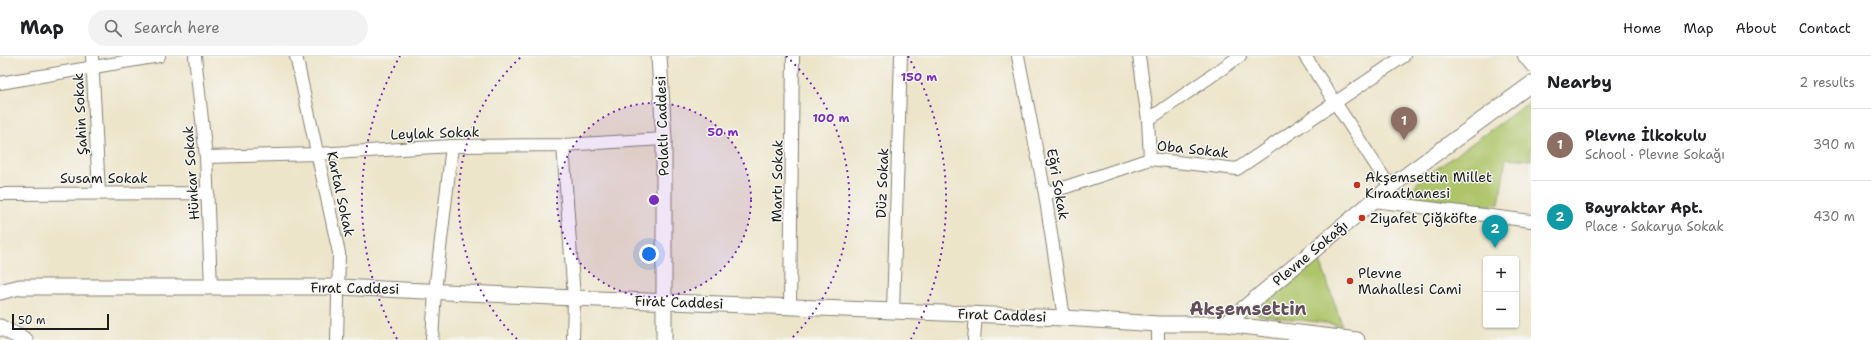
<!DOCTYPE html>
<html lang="en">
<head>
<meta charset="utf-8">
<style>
	body { margin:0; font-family:"Shantell Sans",sans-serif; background:#f2f2f2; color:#202124 }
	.controls { position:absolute; right:12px; bottom:12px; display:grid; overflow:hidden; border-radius:4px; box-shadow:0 1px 3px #0004 }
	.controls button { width:36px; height:36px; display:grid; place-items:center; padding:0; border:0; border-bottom:1px solid #e0e0e0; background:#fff; color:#202124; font:20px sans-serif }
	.scale { position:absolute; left:12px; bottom:10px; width:97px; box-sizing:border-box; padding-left:4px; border:2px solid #1c1c1c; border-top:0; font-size:11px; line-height:14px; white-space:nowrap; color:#1c1c1c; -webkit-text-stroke:3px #f6f6f2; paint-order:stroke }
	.you { position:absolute; left:649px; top:198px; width:14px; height:14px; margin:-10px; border:3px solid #fff; border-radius:50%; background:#1a73e8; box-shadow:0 0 0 6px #1a73e833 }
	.badge { display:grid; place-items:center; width:26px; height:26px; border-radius:50%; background:#ea580c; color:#fff; font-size:13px; font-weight:700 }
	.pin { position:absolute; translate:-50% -33px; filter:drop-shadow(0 1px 2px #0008) }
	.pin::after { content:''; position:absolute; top:21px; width:14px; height:12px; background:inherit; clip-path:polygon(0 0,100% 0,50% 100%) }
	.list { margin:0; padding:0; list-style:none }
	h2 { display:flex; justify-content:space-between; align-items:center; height:52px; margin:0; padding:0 16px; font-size:17px }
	h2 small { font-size:13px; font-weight:400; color:#757577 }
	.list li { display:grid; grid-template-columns:26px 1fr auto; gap:12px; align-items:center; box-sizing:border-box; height:72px; padding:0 16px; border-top:1px solid #e0e0e0 }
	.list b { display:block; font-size:15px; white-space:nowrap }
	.list p { margin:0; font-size:13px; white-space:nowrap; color:#757577 }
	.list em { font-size:13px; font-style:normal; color:#757577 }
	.icon { flex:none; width:22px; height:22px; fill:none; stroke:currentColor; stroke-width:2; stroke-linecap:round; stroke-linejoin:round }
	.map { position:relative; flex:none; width:1531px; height:284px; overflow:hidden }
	header { display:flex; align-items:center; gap:24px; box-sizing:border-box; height:56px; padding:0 20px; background:#fff; border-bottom:1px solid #e0e0e0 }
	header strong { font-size:19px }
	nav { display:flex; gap:22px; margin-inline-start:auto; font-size:14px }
	.search { width:280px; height:36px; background:#f2f2f2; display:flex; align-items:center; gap:10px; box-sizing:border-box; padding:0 14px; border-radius:22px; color:#757577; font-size:15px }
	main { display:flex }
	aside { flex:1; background:#fff }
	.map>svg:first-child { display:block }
	.green { fill:#aec469; stroke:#657042 }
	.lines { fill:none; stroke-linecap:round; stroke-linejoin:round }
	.minor-casing { stroke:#848073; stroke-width:14 }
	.tertiary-casing { stroke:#848073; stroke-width:17 }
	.minor { stroke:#fff; stroke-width:12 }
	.tertiary { stroke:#fff; stroke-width:15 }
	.ring { fill:none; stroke:#7b2cbf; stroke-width:2; stroke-dasharray:2 4 }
	.poi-dot { fill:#c8321e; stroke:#f6f6f2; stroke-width:1.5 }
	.labels { text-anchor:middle; stroke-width:3; stroke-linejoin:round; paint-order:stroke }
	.street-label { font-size:14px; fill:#1c1c1c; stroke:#f6f6f2 }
	.poi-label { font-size:14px; fill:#1c1c1c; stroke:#f6f6f2; text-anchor:start }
	.district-label { font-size:18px; font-weight:bold; fill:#634f5b; stroke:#f6f6f2 }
	.centre { fill:#7b2cbf; stroke:#f6f6f2; stroke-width:2 }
	.ring-label { font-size:12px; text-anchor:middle; font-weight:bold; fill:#7b2cbf; stroke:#f6f6f2; stroke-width:3; stroke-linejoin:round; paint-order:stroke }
</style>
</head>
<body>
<header>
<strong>Map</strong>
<div class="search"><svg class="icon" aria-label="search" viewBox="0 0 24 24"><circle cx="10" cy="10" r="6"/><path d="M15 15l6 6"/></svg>Search here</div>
<nav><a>Home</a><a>Map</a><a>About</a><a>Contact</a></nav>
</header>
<main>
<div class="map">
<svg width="1531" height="284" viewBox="0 0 1531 284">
	<rect width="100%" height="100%" fill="#f6f6f2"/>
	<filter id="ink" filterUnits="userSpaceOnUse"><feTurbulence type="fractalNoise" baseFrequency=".025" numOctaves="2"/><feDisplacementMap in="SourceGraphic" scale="8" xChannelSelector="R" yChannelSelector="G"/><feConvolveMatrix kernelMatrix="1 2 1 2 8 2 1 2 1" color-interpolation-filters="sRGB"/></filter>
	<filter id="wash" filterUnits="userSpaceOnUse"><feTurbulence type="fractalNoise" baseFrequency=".012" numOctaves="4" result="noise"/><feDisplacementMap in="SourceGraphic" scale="16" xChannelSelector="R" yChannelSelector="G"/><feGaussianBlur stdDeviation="0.9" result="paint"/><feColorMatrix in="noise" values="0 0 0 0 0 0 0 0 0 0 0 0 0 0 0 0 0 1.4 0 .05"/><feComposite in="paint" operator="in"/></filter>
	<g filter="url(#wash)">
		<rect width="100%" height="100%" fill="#ede5ca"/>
		<!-- green -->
		<path class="green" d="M1531,45V104L1506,102L1499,148L1484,150L1405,140L1418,126Z
			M1319,202L1342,269L1258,259L1257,252Z"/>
	</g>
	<g filter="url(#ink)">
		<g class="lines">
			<!-- minor casing -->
			<g class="minor-casing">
				<path id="minor" d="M92,0L99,137
					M195,0L206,101L211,232
					M296,0L339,197L337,284
					M1018,0L1045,138L1064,262
					M1139,0L1148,64
					M1305,0L1390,131
					M1524,0L1531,9
					M0,27L159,0
					M563,89L574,242L573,284
					M206,101L317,98L452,90L563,89L664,83
					M1150,103L1148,64L1240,0
					M0,138L208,137
					M1045,138L1150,103L1237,113L1404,0
					M1374,145L1531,165
					M790,251L793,0
					M893,255L901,0
					M432,284L435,235L452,90
					M974,284L976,258
					M1158,284V268"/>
			</g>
			<!-- tertiary casing -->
			<g class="tertiary-casing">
				<path id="tertiary" d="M659,0L664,83V284
					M0,236L20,231H339L574,242L1064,262L1158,268H1225L1357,284
					M1225,268L1390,131L1531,28
					M0,271L25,284"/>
			</g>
			<!-- minor -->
			<use href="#minor" class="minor"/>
			<!-- tertiary -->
			<use href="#tertiary" class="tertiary"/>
		</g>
	</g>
	<!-- distance rings -->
	<circle cx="654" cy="144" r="97" fill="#7b2cbf" fill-opacity=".12"/>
	<g class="ring">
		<circle cx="654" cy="144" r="97"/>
		<path d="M517 283A195 195 0 0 1 522 0M786 0A195 195 0 0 1 791 283"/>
		<path d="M397 283A292 292 0 0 1 400 0M908 0A292 292 0 0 1 911 283"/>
	</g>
	<!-- markers -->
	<g class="poi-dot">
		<circle cx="1357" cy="129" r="4"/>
		<circle cx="1362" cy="162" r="4"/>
		<circle cx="1350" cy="225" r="4"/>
	</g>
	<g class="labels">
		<!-- street labels -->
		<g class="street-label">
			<text transform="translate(80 58) rotate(-93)" y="5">Şahin Sokak</text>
			<text transform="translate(662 70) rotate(-92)" y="5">Polatlı Caddesi</text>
			<text transform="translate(435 77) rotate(-2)" y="5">Leylak Sokak</text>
			<text transform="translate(1193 93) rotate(6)" y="5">Oba Sokak</text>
			<text transform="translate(191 117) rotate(-94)" y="5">Hünkar Sokak</text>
			<text x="104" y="127">Susam Sokak</text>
			<text transform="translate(777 125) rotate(-89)" y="5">Martı Sokak</text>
			<text transform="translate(882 127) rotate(-88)" y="5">Düz Sokak</text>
			<text transform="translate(1058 128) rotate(80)" y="5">Eğri Sokak</text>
			<text transform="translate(341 138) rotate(78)" y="5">Kartal Sokak</text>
			<text transform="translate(1310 197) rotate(-40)" y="5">Plevne Sokağı</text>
			<text transform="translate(355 232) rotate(1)" y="5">Fırat Caddesi</text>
			<text transform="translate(679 246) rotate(2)" y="5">Fırat Caddesi</text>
			<text transform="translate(1002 259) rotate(2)" y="5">Fırat Caddesi</text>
		</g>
		<!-- poi labels -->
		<g class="poi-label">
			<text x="1365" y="126">Akşemsettin Millet<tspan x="1365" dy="16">Kıraathanesi</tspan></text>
			<text x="1370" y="167">Ziyafet Çiğköfte</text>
			<text x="1358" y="222">Plevne<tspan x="1358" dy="16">Mahallesi Cami</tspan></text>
		</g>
		<!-- district labels -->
		<g class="district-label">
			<text x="1248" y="259">Akşemsettin</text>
		</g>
	</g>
	<circle cx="654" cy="144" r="6" class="centre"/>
	<g class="ring-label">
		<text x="919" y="25">150 m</text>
		<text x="831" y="66">100 m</text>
		<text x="723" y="80">50 m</text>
	</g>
</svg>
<div class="controls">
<button>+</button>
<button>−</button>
</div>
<div class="scale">50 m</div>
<div class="you"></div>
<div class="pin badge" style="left:1404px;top:84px;background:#8d6e63">1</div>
<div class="pin badge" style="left:1495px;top:192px;background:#0f9aa8">2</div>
</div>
<aside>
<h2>Nearby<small>2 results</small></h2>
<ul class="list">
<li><span class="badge" style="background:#8d6e63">1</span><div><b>Plevne İlkokulu</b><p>School · Plevne Sokağı</p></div><em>390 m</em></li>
<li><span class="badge" style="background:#0f9aa8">2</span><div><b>Bayraktar Apt.</b><p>Place · Sakarya Sokak</p></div><em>430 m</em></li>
</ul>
</aside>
</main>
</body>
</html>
